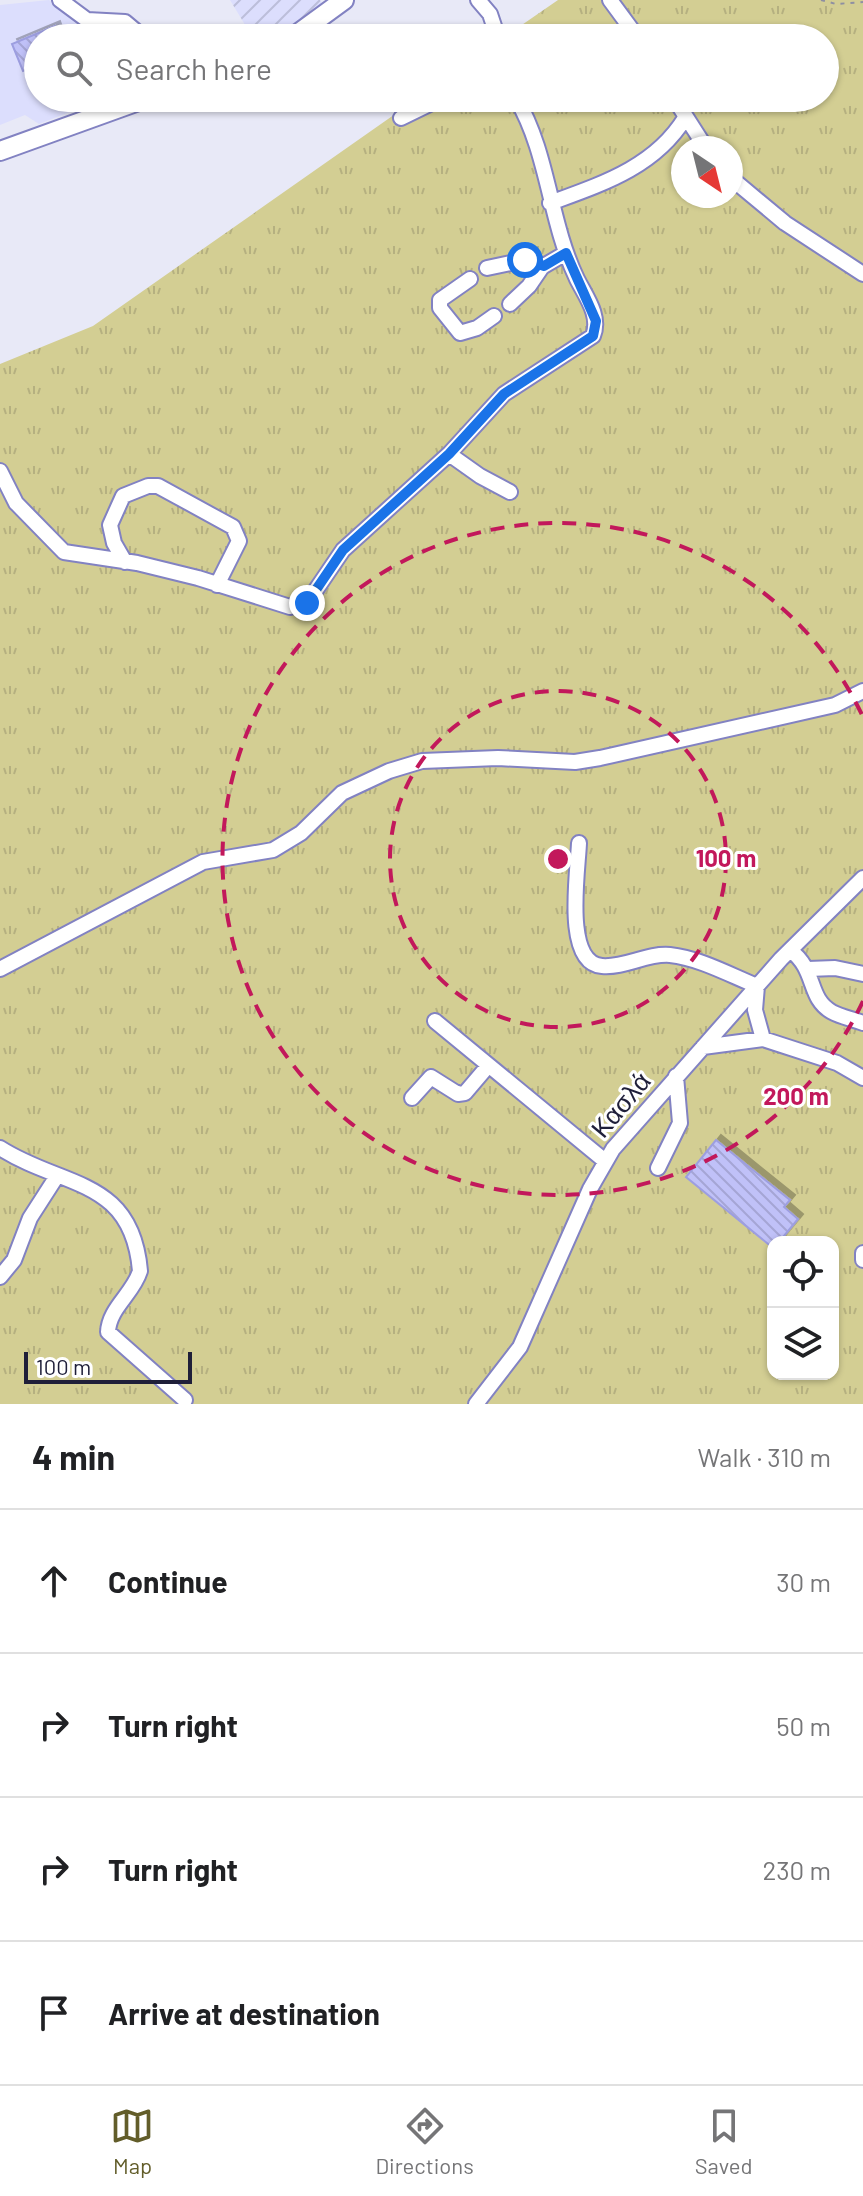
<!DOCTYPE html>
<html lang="en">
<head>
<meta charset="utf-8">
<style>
	body { margin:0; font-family:Barlow,sans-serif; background:#f2f2f2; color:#202124 }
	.controls { position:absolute; right:24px; bottom:24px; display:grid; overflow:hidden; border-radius:16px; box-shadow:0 2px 6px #0004 }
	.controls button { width:72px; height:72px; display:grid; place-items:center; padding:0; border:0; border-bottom:2px solid #e0e0e0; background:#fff; color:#202124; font:40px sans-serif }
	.compass { position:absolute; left:671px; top:136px; width:72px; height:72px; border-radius:50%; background:#fff; box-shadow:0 2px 6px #0004; rotate:145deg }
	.scale { position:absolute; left:24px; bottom:20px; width:168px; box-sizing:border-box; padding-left:8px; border:4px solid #1f1f39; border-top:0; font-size:22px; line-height:28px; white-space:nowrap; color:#1f1f39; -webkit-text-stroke:6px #fff; paint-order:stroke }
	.stop { position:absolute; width:24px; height:24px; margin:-18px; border:6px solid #1a73e8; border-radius:50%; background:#fff }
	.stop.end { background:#1a73e8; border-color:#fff; box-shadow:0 2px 8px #0008 }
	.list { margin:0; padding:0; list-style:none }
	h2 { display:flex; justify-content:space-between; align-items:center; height:104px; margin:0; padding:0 32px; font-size:34px }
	h2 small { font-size:26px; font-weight:400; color:#757577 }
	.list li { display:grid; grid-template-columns:52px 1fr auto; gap:24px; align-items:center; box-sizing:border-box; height:144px; padding:0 32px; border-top:2px solid #e0e0e0 }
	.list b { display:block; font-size:30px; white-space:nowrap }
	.list em { font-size:26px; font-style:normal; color:#757577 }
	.icon { flex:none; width:44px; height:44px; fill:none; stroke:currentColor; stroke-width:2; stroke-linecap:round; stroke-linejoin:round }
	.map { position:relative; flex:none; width:863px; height:1404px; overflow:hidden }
	.search { position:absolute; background:#fff; box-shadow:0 2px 6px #0004; left:24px; right:24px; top:24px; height:88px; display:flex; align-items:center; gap:20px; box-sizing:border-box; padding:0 28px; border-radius:44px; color:#757577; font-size:30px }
	.sheet { height:680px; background:#fff }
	nav { display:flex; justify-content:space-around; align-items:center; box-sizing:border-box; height:112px; border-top:2px solid #e0e0e0; background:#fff; font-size:22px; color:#757577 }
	nav a { display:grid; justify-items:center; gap:4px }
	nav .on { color:#625d2a }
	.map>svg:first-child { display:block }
	.built { fill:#dcdefd }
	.industrial { fill:url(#industrial-furrows) }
	.grass { fill:url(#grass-tufts); fill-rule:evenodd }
	.building { fill:url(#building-back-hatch); stroke:#9d9ee0; stroke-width:2; filter:url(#shadow) }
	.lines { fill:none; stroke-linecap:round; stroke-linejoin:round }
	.minor-casing { stroke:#8282c2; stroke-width:18 }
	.major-casing { stroke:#8282c2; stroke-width:22 }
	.path { stroke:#8e8fa2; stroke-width:2; stroke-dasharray:4 6; stroke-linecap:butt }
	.minor { stroke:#fff; stroke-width:14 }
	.major { stroke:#fff; stroke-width:18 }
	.route { stroke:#1a73e8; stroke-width:10 }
	.ring { fill:none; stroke:#c2185b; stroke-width:4; stroke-dasharray:14 10 }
	.labels { text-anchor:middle; stroke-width:6; stroke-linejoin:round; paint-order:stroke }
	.street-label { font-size:26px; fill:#1f1f39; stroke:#fff }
	.centre { fill:#c2185b; stroke:#fff; stroke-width:4 }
	.ring-label { font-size:24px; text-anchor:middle; font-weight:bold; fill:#c2185b; stroke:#fff; stroke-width:6; stroke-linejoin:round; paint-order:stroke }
</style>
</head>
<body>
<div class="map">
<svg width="863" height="1404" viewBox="0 0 863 1404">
	<defs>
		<pattern id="industrial-furrows" width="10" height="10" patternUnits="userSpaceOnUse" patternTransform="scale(2)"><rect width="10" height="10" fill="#dcdefd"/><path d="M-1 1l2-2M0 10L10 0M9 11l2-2" fill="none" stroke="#bcbeda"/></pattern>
		<pattern id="grass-tufts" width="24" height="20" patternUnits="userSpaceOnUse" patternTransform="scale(2)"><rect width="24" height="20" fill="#d3ce93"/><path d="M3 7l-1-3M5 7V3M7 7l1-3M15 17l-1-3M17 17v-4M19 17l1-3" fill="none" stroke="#b5b080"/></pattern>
		<pattern id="building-back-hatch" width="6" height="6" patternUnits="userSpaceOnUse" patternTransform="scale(2)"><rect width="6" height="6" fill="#c0c1f8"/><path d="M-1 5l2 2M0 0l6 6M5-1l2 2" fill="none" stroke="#a5a5d5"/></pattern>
		<filter id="shadow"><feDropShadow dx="5" dy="-5" stdDeviation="0" flood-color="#0004"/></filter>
	</defs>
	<rect width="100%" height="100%" fill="#e8e9f7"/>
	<!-- built -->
	<path class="built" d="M49,0L77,23L81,38H38V98H97L98,101L39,124L25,115L0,125V5Z"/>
	<!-- industrial -->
	<path class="industrial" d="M230,0H320L322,3L294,25L269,38H253Z"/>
	<!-- grass -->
	<path class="grass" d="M558,0H863V1404H0V364L93,326L418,98H825V38H503ZM683,148H731V196H683ZM773,1242H833V1374H773Z"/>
	<!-- building -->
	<path class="building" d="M55,26L59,38H38V65L23,71L12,44Z
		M716,1140L790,1200L784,1207L798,1219L779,1242H773V1248L686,1177Z"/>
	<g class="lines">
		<!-- minor casing -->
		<g class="minor-casing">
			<path id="minor" d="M60,0L87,20L125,22L144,38
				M478,0L490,14L498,38
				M610,0L638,38
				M674,98L706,148
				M401,118L442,98
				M731,178L785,223L863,274
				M550,203C602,184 655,167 685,118
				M487,268L525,260L544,266
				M470,279L440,300V308L460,333L477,328L494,316
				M510,304L529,286L542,267L566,253
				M449,454L480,476L510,492
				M0,471L16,503L64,552L137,563L198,578L290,607L307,603L343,550L449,454L504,394L593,336C601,316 586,297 577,279C549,221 549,154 516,98
				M125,562L114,543L110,525L123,496L148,486H158L233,527L239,541L217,585
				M579,843C578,871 563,963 602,966C625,968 647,953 670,955C699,958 730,975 757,986L755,1010L763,1039
				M790,950C817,970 807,998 832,1012C841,1017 853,1019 863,1023
				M0,969L203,862L273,850L301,833L342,793L389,771L422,761L498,758L575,762L600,758L835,705L863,691
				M808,969L835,968L863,974
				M435,1021L605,1161
				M703,1047L763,1039L837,1063L863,1078
				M412,1098L431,1077L458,1094L465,1093L488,1066
				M0,1148C62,1188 132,1177 140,1271C133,1294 109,1308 108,1332L185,1400
				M658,1168L680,1123L676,1076
				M863,1253V1260
				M0,1277L14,1260L30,1218L57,1176
				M476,1404L520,1347L590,1189L613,1149L781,959L863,878"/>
		</g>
		<!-- major casing -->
		<g class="major-casing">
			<path id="major" d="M292,38L344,0
				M0,151L147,98"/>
		</g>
		<!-- path -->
		<path class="path" d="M821,0L836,4L863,2"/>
		<!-- minor -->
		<use href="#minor" class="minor"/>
		<!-- major -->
		<use href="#major" class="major"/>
	</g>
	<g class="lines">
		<!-- route -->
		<path class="route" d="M307,603L343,550L449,454L504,394L593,336L596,321L566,253L544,266L525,260"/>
	</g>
	<!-- distance rings -->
	<g class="ring">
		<circle cx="558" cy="859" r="168"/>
		<path d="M863 1001A336 336 0 1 1 863 717"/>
	</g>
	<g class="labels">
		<!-- street labels -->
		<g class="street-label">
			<text transform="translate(621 1105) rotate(-50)" y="9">Κασλά</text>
		</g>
	</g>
	<circle cx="558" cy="859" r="12" class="centre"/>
	<g class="ring-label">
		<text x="726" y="867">100 m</text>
		<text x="796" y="1105">200 m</text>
	</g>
</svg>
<div class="controls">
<button><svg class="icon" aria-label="locate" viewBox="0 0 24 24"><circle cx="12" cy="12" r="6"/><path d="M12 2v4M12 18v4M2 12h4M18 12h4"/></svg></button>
<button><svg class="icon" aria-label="layers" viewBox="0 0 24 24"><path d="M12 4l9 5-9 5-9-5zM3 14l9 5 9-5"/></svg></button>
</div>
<svg class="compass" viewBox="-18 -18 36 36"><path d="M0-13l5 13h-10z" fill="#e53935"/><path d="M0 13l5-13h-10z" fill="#757577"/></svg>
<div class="scale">100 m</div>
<div class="stop" style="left:525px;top:260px"></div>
<div class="stop end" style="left:307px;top:603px"></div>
<div class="search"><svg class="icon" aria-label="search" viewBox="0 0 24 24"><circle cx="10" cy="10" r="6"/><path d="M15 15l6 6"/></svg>Search here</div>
</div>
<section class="sheet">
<h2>4 min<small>Walk · 310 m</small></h2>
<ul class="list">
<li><svg class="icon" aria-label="ahead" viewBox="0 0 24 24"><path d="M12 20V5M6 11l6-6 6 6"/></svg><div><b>Continue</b></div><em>30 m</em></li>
<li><svg class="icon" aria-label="right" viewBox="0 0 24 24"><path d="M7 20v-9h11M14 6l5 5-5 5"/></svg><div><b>Turn right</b></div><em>50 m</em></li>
<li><svg class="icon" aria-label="right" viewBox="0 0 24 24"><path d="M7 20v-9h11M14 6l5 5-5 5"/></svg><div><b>Turn right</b></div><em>230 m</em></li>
<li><svg class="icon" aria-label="arrive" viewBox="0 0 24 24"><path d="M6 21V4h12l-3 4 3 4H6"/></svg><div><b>Arrive at destination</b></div></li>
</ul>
</section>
<nav>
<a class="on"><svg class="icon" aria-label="map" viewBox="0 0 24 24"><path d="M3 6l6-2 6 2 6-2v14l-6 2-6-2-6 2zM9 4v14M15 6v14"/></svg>Map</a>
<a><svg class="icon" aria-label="directions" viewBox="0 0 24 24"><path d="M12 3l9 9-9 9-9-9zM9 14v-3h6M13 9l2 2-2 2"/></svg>Directions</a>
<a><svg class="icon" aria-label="saved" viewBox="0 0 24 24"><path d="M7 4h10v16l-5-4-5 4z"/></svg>Saved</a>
</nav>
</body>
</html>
